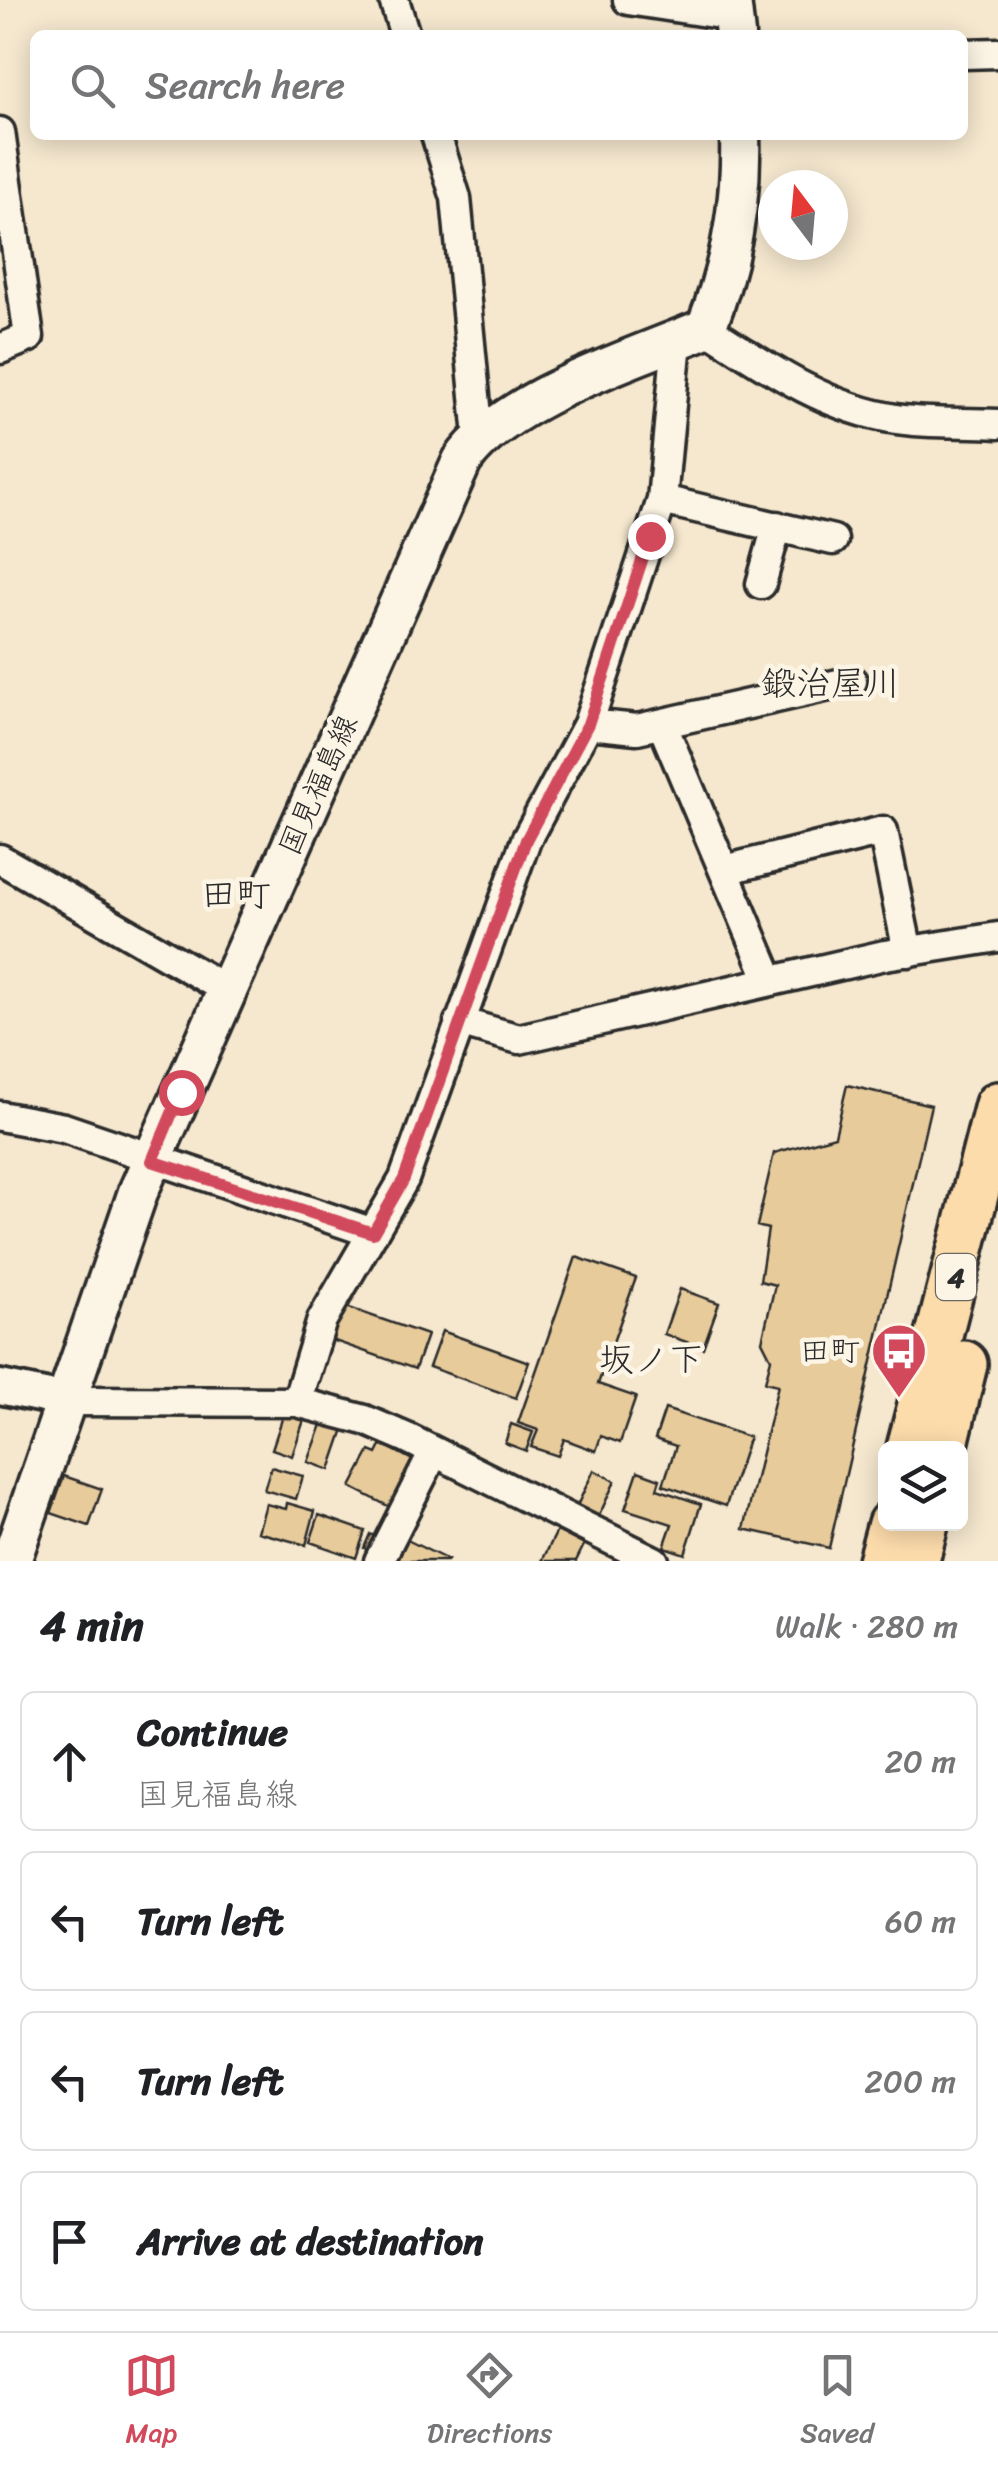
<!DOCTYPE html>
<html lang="en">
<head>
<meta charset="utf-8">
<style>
	body { margin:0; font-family:Sriracha,"Klee One",sans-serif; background:#f6f6f6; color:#202124 }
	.controls { position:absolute; right:30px; bottom:30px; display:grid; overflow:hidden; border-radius:15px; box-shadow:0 5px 25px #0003 }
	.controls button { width:90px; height:90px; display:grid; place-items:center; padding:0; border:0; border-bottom:2px solid #e0e0e0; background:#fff; color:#202124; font:50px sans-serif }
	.compass { position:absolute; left:758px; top:170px; width:90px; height:90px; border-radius:50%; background:#fff; box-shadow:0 5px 25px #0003; rotate:344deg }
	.stop { position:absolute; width:30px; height:30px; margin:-22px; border:8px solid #d1495b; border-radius:50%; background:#fff }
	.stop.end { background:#d1495b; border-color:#fff; box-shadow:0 2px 10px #0008 }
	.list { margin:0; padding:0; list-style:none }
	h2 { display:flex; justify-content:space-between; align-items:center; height:130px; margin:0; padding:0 40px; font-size:42px }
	h2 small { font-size:32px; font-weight:400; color:#757577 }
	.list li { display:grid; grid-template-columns:65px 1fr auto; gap:30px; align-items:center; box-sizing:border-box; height:140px; margin:0 20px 20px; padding:0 20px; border:2px solid #e0e0e0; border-radius:15px }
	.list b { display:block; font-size:38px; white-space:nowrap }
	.list p { margin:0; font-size:32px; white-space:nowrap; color:#757577 }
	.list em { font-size:32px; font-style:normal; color:#757577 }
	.icon { flex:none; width:55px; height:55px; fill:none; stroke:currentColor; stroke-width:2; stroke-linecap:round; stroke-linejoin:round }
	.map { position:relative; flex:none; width:998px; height:1561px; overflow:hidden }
	.search { position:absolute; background:#fff; box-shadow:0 5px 25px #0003; left:30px; right:30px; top:30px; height:110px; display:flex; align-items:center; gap:25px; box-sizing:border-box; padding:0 35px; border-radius:15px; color:#757577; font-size:38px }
	.sheet { height:770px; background:#fff }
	nav { display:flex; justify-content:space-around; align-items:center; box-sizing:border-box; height:140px; border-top:2px solid #e0e0e0; background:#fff; font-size:28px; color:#757577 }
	nav a { display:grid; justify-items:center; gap:5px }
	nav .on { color:#d1495b }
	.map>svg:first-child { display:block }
	.building { fill:#e7cb9b; stroke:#2b2b2b; stroke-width:2.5 }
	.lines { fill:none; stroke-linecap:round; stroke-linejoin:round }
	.minor-casing { stroke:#2b2b2b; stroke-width:35 }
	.tertiary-casing { stroke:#2b2b2b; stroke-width:40 }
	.secondary-casing { stroke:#2b2b2b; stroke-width:45 }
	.trunk-casing { stroke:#2b2b2b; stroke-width:52 }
	.minor { stroke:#fcf5e5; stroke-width:28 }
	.tertiary { stroke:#fcf5e5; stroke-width:32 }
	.secondary { stroke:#fcf5e5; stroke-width:38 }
	.trunk { stroke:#fddcac; stroke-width:45 }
	.route { stroke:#d1495b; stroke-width:12 }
	.labels { text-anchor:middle; stroke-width:9; stroke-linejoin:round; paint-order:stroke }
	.shield { fill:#fcf5e5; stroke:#6a6863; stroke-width:2.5 }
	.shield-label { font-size:28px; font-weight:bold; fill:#2b2b2b }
	.street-label { font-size:30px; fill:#2b2b2b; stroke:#fcf5e5 }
	.poi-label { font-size:30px; fill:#2b2b2b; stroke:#fcf5e5; text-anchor:end }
	.quarter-label { font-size:35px; fill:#2b2b2b; stroke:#fcf5e5 }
</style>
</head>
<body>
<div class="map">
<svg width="998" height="1561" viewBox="0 0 998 1561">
	<rect width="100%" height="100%" fill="#f6e8cf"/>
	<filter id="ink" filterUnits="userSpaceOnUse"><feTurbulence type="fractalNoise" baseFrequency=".01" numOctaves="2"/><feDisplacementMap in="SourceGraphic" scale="20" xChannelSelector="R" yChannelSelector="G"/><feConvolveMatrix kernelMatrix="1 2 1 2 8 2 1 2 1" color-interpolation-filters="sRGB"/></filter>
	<g filter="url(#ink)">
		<!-- building -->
		<path class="building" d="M847,1085L931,1105L829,1548L744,1529L778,1385L765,1382L771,1359L762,1341L775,1285L760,1281L768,1229L757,1226L774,1153L835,1136Z
			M576,1257L636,1278L598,1384L636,1397L620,1443L601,1436L596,1451L564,1439L558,1456L531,1447L538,1430L518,1423Z
			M680,1289L719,1303L703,1348L664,1334Z
			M335,1303L427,1335L415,1369L323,1337Z
			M442,1331L529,1362L516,1398L429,1367Z
			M665,1409L749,1437L726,1506L663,1485L676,1446L655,1439Z
			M284,1413L304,1420L292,1456L272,1449Z
			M323,1422L344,1429L330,1470L308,1462Z
			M511,1424L533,1432L526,1451L505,1443Z
			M382,1444L416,1462L392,1508L351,1487L370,1451L377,1454Z
			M271,1467L303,1476L296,1499L264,1490Z
			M594,1470L615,1481L598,1518L576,1508Z
			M638,1471L660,1479L657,1489L701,1504L685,1554L664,1547L672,1524L625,1509Z
			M64,1476L102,1489L89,1526L51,1513Z
			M287,1503L315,1511L306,1545L258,1532L266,1504L286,1509Z
			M319,1515L365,1531L356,1558L310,1542Z
			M557,1531L584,1545L576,1561H542Z
			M370,1534L378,1538L372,1552L364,1548Z
			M397,1535L448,1560L447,1561H384Z"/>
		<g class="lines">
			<!-- minor casing -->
			<g class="minor-casing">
				<path id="minor" d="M394,0L405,35
					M628,0L733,16
					M963,54L998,53
					M0,132L29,337L0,349
					M436,135L456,198L479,437
					M706,328C765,366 825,408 896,419C929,424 965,422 998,424
					M662,500L833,540
					M761,584L777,526
					M588,724L637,729L852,681
					M662,724L770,980
					M0,859L225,989
					M724,870L883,831L908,952
					M459,1022L519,1039L885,955L998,937
					M0,1116L64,1128L373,1233
					M68,1401L297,1402L365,1420L407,1438L654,1561
					M297,1402L322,1320L404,1179L526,840L588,724L662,500L677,341
					M379,1561L434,1452"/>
			</g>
			<!-- tertiary casing -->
			<g class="tertiary-casing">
				<path id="tertiary" d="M0,1387L68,1401"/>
			</g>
			<!-- secondary casing -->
			<g class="secondary-casing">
				<path id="secondary" d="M731,0L735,35
					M11,1561L138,1192L462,461C506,397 634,359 706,328C730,267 742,202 740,135"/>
			</g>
			<!-- trunk casing -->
			<g class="trunk-casing">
				<path id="trunk" d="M910,1448L998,1105
					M944,1448L964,1364
					M881,1561L891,1524
					M916,1561L925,1524"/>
			</g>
			<!-- minor -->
			<use href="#minor" class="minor"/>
			<!-- tertiary -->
			<use href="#tertiary" class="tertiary"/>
			<!-- secondary -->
			<use href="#secondary" class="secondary"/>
			<!-- trunk -->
			<use href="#trunk" class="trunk"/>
		</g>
	</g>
	<g class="lines" filter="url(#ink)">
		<!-- route -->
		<path class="route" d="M181,1092L152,1161L373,1233L404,1179L526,840L588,724L650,536"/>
	</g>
	<!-- icons -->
	<defs>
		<g id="bus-pin" transform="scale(2.875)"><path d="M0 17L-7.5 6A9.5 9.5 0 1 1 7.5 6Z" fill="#d1495b" stroke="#fcf5e5"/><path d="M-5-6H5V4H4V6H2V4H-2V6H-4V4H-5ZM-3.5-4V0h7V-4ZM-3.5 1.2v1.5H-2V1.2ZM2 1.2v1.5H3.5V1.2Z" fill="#fff"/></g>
	</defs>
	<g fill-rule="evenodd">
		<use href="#bus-pin" x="899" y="1351"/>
	</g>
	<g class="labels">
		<!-- shield labels -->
		<rect class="shield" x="936" y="1254" width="40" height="46" rx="8"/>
		<g class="shield-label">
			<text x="956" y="1287">4</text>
		</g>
		<!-- street labels -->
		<g class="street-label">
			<text transform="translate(318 785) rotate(-66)" y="10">国見福島線</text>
		</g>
		<!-- poi labels -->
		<g class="poi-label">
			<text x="860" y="1361">田町</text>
		</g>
		<!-- quarter labels -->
		<g class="quarter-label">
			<text x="831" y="695">鍛治屋川</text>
			<text x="236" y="906">田町</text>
			<text x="651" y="1371">坂ノ下</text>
		</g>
	</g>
</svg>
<div class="controls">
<button><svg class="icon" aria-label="layers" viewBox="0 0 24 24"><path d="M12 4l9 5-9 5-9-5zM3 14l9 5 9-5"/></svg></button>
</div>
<svg class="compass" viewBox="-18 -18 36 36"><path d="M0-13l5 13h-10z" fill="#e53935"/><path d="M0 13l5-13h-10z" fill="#757577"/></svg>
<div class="stop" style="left:181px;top:1092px"></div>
<div class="stop end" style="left:650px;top:536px"></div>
<div class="search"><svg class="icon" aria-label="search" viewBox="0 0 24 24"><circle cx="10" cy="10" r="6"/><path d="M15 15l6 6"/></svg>Search here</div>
</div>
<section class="sheet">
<h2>4 min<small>Walk · 280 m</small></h2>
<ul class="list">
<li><svg class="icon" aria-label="ahead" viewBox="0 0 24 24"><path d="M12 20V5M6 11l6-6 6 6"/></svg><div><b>Continue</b><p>国見福島線</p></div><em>20 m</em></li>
<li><svg class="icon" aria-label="left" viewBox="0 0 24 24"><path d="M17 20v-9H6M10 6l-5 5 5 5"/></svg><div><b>Turn left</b></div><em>60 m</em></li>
<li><svg class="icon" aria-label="left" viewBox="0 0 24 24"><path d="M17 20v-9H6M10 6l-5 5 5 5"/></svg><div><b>Turn left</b></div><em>200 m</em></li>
<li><svg class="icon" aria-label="arrive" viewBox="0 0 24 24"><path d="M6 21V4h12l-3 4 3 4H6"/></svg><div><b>Arrive at destination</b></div></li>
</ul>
</section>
<nav>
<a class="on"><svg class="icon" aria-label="map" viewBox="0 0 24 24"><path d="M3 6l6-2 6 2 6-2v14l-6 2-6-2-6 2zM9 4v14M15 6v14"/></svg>Map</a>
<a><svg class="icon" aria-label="directions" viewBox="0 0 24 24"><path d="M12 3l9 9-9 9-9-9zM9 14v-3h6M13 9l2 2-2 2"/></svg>Directions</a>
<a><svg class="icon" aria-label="saved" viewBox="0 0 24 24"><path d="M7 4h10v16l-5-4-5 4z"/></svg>Saved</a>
</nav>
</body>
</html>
